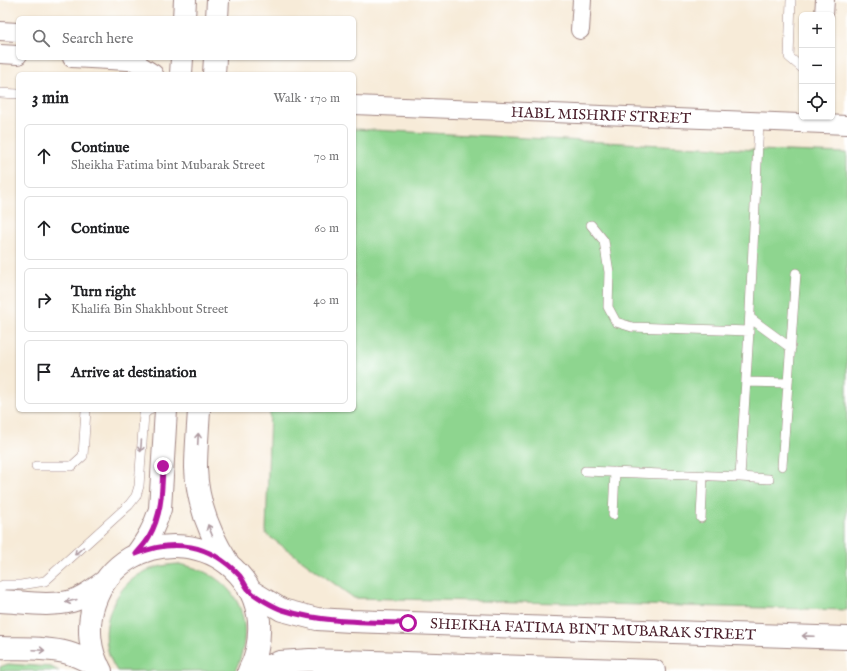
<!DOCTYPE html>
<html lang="en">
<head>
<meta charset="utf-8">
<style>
	body { margin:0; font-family:"IM FELL English",serif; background:#f2f2f2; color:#202124 }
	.controls { position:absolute; right:12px; top:12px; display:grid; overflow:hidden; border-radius:6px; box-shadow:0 1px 3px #0004 }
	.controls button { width:36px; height:36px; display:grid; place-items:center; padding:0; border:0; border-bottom:1px solid #e0e0e0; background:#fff; color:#202124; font:20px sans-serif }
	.stop { position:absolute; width:12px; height:12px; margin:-9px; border:3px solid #b5179e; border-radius:50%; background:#fff }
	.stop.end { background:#b5179e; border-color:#fff; box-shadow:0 1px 4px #0008 }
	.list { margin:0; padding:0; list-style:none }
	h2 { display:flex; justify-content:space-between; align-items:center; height:52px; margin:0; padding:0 16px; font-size:17px }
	h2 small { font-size:13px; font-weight:400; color:#757577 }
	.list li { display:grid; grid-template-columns:26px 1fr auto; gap:12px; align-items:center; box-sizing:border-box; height:64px; margin:0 8px 8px; padding:0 8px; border:1px solid #e0e0e0; border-radius:6px }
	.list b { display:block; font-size:15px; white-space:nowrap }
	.list p { margin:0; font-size:13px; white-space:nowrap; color:#757577 }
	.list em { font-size:13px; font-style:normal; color:#757577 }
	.icon { flex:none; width:22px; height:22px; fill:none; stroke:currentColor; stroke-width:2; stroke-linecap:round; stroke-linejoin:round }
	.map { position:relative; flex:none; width:847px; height:671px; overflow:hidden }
	.search { position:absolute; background:#fff; box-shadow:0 1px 3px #0004; left:16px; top:16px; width:340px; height:44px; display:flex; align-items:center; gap:10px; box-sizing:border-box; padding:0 14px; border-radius:6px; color:#757577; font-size:15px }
	.panel { position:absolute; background:#fff; box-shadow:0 1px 3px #0004; left:16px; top:72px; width:340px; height:340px; border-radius:6px }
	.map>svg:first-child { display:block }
	.green { fill:#8ed58f; stroke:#6c7a5d }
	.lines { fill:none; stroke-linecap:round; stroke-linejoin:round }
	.lane-casing { stroke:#a08582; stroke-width:10 }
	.street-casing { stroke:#a08582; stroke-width:20 }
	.secondary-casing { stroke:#a08582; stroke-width:24 }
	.lane { stroke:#fff; stroke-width:9 }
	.street { stroke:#fff; stroke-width:18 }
	.secondary { stroke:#fff; stroke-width:22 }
	.oneway { stroke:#ae9aa0 }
	.route { stroke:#b5179e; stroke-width:5 }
	.labels { text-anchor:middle; stroke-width:3; stroke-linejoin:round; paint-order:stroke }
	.street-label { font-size:15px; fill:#4a1f2b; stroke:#fff }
</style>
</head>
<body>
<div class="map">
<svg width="847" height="671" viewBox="0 0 847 671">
	<rect width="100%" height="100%" fill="#fff"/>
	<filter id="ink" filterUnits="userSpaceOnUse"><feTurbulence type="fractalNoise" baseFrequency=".025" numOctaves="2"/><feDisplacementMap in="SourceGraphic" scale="8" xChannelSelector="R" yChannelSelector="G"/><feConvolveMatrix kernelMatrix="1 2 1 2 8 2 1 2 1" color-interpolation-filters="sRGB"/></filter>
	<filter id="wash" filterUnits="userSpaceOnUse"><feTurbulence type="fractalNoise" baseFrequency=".012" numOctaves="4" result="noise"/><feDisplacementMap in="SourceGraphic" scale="16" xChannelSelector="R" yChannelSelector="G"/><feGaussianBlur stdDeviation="0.9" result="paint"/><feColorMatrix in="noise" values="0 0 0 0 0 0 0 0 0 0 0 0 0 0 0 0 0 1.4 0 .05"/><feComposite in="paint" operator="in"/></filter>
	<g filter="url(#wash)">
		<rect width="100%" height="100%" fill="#f7ebd8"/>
		<!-- green -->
		<path class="green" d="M354,129L758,150L847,153V610L354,598L266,534L270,410H354Z
			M178,564C234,573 260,619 235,671H117C96,640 107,596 137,576C149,568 163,565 178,564Z
			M8,664L51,667L59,671H0V667Z"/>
	</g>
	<g filter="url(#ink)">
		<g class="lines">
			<!-- lane casing -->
			<g class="lane-casing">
				<path id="lane" d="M791,0L789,57L802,68
					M0,93L18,94
					M591,225L604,241L609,272L608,307L616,322L632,327L749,331L759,121
					M750,318L791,348
					M746,382L788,383
					M36,466H72L83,456L86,410
					M782,466L796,273
					M585,471L740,477L749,331
					M740,477L769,479
					M613,515L615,472
					M701,518L703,476
					M0,588L3,585H21L45,581L129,505L136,496L139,486L144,414L149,410"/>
			</g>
			<!-- street casing -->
			<g class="street-casing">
				<path id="street" d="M824,15L825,0
					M580,30L582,0
					M0,31L18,32
					M0,54L18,55
					M72,58L128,61L132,60L137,58
					M132,60L154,74
					M354,105L847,125"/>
			</g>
			<!-- secondary casing -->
			<g class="secondary-casing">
				<path id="secondary" d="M184,18L185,0
					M217,18L218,0
					M181,74L182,58
					M214,74L215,58
					M199,410C198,429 196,449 196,468C197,502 210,535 228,563
					M136,555C148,539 154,528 160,509L166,410
					M249,590L282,610L317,619L351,621L847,638
					M0,601C23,602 50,607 72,601C84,598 94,589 104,582
					M0,648C22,649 47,647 68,653C79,656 89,662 99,667
					M101,671C89,652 87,625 94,604C123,518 249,531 259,621C260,638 257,656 249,671
					M257,671L280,662L310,660L654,671"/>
			</g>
			<!-- lane -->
			<use href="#lane" class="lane"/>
			<!-- street -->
			<use href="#street" class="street"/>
			<!-- secondary -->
			<use href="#secondary" class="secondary"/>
		</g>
		<!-- one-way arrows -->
		<defs><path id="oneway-shaft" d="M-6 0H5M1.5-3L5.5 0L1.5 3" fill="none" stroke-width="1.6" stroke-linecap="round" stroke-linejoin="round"/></defs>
		<g class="oneway">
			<use href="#oneway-shaft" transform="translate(198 439) rotate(-87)"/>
			<use href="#oneway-shaft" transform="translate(141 446) rotate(94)"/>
			<use href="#oneway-shaft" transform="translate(210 530) rotate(-112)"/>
			<use href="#oneway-shaft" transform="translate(79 551) rotate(138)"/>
			<use href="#oneway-shaft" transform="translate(71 601) rotate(166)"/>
			<use href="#oneway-shaft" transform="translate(808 636) rotate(-178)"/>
			<use href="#oneway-shaft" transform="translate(39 650) rotate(3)"/>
		</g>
	</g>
	<g class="lines" filter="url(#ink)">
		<!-- route -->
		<path class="route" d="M163,466C162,490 162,515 149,537C146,543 140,549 136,554C174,538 210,544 239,575C243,579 245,586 249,590C254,596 276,608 283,610C323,623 366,622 408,623"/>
	</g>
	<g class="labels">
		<!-- street labels -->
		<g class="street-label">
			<text transform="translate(601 115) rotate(2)" y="5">HABL MISHRIF STREET</text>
			<text transform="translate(593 629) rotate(2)" y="5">SHEIKHA FATIMA BINT MUBARAK STREET</text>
		</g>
	</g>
</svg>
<div class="controls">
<button>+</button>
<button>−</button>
<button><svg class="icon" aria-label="locate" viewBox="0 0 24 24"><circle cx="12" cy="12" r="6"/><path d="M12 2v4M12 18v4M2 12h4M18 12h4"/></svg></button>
</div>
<div class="stop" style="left:408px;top:623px"></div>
<div class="stop end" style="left:163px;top:466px"></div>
<div class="search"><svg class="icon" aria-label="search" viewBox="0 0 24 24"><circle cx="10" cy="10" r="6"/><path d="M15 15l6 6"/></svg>Search here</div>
<section class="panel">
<h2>3 min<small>Walk · 170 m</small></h2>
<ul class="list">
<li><svg class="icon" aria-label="ahead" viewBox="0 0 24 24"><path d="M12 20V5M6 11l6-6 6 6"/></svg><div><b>Continue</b><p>Sheikha Fatima bint Mubarak Street</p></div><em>70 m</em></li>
<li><svg class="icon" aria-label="ahead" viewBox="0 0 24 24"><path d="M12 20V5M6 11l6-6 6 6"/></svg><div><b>Continue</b></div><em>60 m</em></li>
<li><svg class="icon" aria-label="right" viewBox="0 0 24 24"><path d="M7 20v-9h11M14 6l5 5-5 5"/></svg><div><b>Turn right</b><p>Khalifa Bin Shakhbout Street</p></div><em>40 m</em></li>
<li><svg class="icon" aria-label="arrive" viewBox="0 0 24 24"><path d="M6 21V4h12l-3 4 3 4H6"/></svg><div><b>Arrive at destination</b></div></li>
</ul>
</section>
</div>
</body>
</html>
